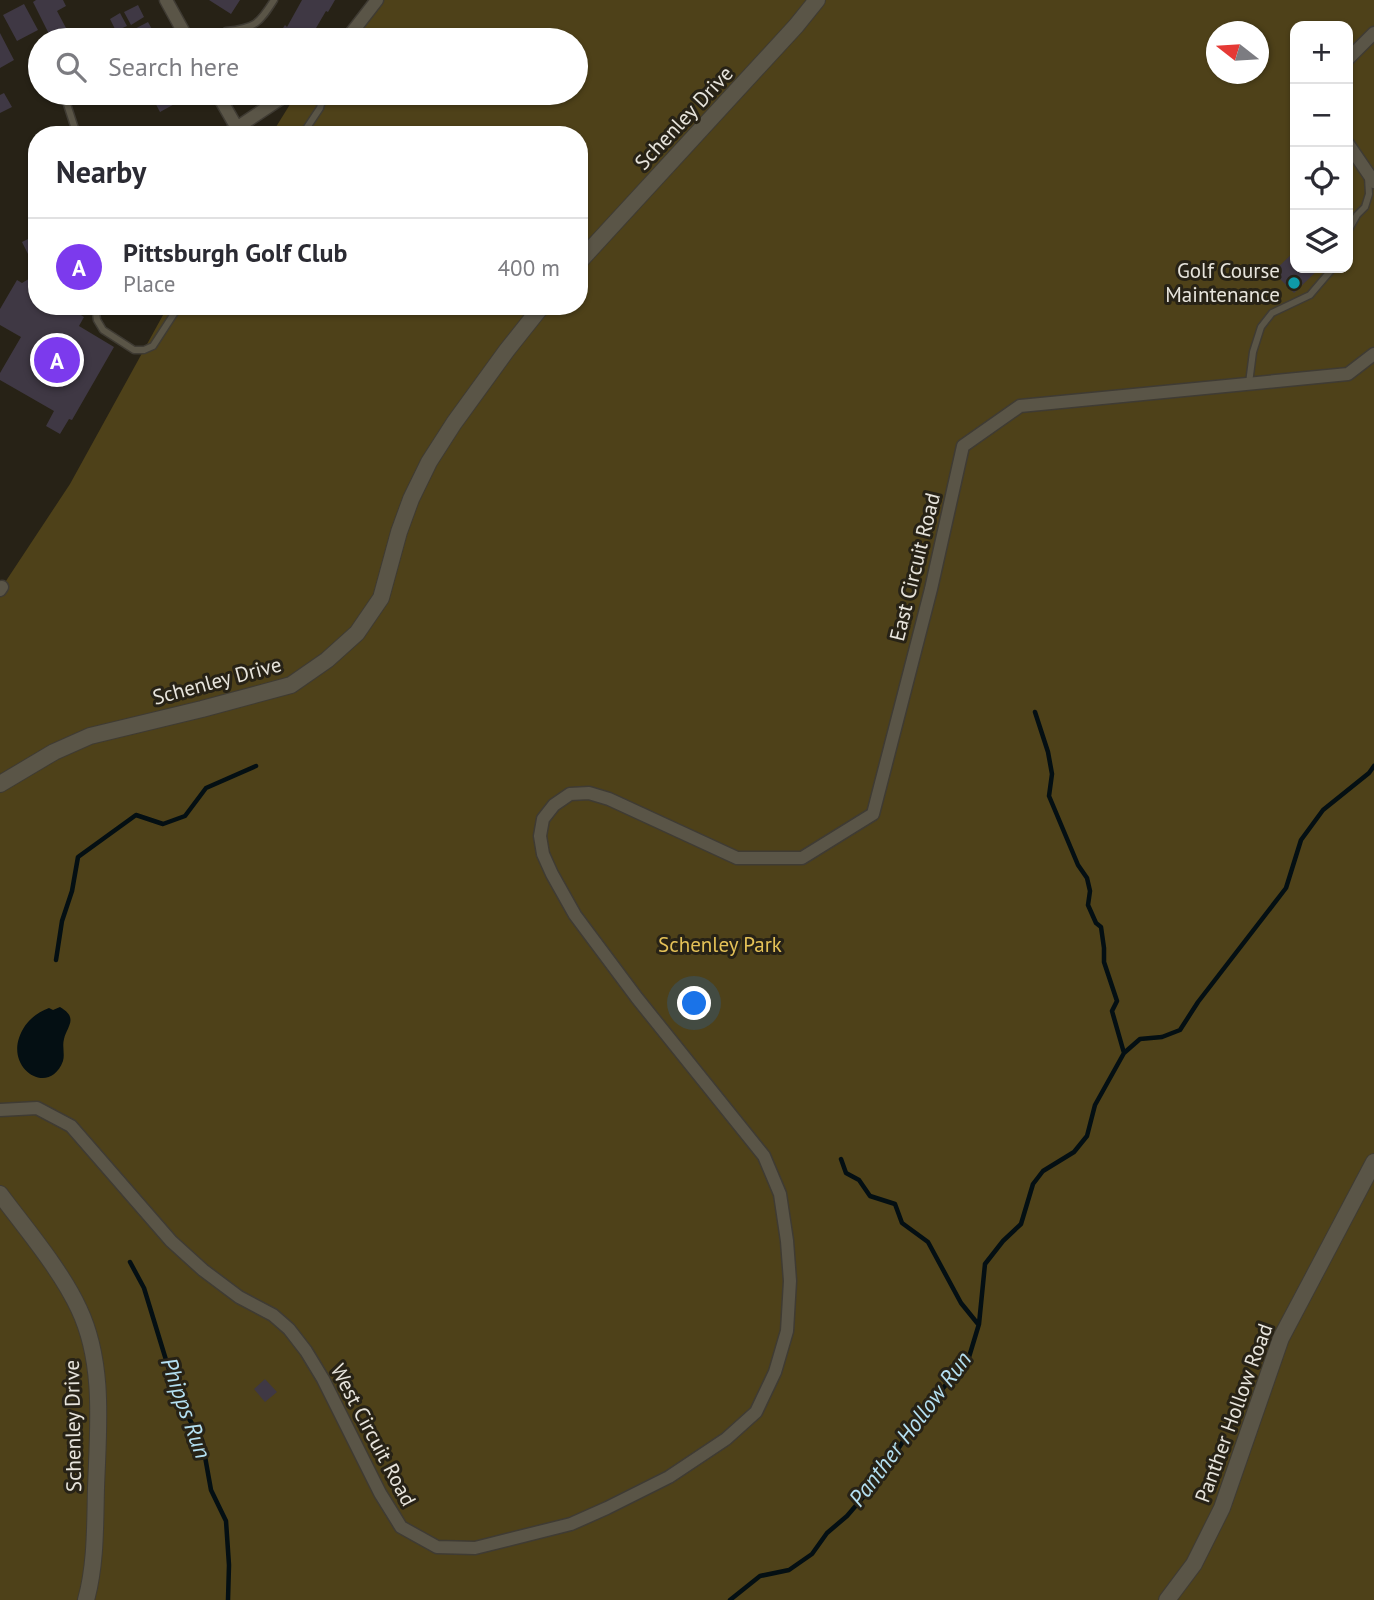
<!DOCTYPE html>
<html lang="en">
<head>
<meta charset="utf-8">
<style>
	body { margin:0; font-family:"PT Sans",sans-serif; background:#f7f7f7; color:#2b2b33 }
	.controls { position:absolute; right:21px; top:21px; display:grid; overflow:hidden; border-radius:14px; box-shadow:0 2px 5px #0004 }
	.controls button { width:63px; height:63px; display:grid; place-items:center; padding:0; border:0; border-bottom:2px solid #e1e1e2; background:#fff; color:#2b2b33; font:35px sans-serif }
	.compass { position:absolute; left:1206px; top:21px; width:63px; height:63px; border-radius:50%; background:#fff; box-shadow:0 2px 5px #0004; rotate:287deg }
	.you { position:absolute; left:695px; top:1004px; width:24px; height:24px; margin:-18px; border:5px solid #fff; border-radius:50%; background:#1a73e8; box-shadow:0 0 0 10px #1a73e833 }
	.badge { display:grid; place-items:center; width:46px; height:46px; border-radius:50%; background:#7c3aed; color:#fff; font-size:23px; font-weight:700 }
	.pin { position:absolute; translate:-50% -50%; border:4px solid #fff; box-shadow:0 2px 7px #0006 }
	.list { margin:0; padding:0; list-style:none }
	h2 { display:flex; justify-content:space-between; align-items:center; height:91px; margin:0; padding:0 28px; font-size:30px }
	h2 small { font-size:23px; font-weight:400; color:#7c7c81 }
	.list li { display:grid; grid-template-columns:46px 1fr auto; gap:21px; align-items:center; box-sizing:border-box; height:98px; padding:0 28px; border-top:2px solid #e1e1e2 }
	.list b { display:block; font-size:26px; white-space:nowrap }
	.list p { margin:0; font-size:23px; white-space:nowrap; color:#7c7c81 }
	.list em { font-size:23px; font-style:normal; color:#7c7c81 }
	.icon { flex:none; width:38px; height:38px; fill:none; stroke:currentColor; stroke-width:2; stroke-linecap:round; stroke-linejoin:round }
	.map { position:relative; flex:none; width:1374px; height:1600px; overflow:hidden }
	.search { position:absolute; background:#fff; box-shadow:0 2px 5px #0004; left:28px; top:28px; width:560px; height:77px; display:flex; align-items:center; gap:18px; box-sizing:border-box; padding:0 24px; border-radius:38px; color:#7c7c81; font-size:26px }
	.panel { position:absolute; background:#fff; box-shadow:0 2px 5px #0004; left:28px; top:126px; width:560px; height:189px; border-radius:28px }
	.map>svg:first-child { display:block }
	.green { fill:#4e4119; fill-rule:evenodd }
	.water { fill:#040f13 }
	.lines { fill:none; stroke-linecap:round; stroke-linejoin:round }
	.stream { stroke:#040f13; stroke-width:4.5 }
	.building { fill:#3f3844 }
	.lane-casing { stroke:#3f3b33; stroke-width:9 }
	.street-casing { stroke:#3f3b33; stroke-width:15 }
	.secondary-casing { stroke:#3f3b33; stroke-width:18 }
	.lane { stroke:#5a5547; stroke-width:6 }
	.street { stroke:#5a5547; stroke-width:12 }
	.secondary { stroke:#5a5547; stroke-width:16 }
	.culture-dot { fill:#0f9aa8; stroke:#272216; stroke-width:2.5 }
	.labels { text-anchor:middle; stroke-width:6; stroke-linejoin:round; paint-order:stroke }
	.street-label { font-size:21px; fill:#e7e4dc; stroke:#272216 }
	.poi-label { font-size:21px; fill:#e7e4dc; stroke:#272216; text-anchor:end }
	.park-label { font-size:21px; fill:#e4c157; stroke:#272216 }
	.water-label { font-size:23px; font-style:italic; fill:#b4e0f2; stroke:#272216 }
</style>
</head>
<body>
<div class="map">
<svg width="1374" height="1600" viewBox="0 0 1374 1600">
	<rect width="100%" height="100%" fill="#272216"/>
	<!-- green -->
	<path class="green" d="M377,0H1374V1600H0V590L70,484L168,306H579V135H271L297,93H576V40H340ZM1295,26H1348V268H1295ZM1216,32H1258V74H1216Z"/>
	<!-- water -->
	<path class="water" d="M60,1007C79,1018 67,1026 64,1039C62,1046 65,1054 63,1061C50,1096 8,1071 19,1038C24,1023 35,1013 49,1008L53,1010Z"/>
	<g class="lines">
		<!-- stream -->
		<path class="stream" d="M1035,712L1048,752L1052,774L1049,796L1078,865L1087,878L1090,891L1088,905L1096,923L1101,927L1104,948V962L1117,1001L1112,1011L1124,1053
			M56,960L62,921L72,891L78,857L136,815L163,824L185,816L206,788L256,766
			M841,1159L846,1173L859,1180L870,1196L895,1204L902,1223L928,1242L961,1303L978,1324
			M130,1262L144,1288L170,1373L185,1412L202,1440L211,1490L226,1521L229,1565L228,1600
			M730,1600L760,1576L789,1570L812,1554L827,1533L847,1516L877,1481L919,1417L969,1357L979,1324L985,1264L1003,1241L1021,1224L1033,1184L1043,1171L1074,1152L1087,1136L1095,1105L1124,1053L1140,1039L1162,1037L1180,1030L1198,1002L1286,888L1301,840L1323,810L1369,773L1374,766"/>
	</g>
	<!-- building -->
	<path class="building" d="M36,0H63L66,6L57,11L66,28L50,36L33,2Z
		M209,0H240L231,14Z
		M302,0H335L328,12L326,11L309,40L307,39L306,40H275L285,25L287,27Z
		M24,4L38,30L17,41L3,15Z
		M138,5L144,17L131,25L124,12Z
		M120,13L127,26L116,31L110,19Z
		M148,22L158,40H121L119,37Z
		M0,33L14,60L0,68Z
		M4,93L12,107L0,113V95Z
		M156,93H190L191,95L160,112L151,95Z
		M32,237L37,249L28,254L22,242Z
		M1295,251V268H1320L1294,293L1273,272Z
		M37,274V306H76L73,310L84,317L79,326L114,347L72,420L69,419L60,434L46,426L54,411L0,380V373L21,337L0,325V309L17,280L22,283Z
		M265,1379L277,1392L265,1402L254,1389Z"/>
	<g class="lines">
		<!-- lane casing -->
		<g class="lane-casing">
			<path id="lane" d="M226,31C255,28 259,24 274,0
				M66,101L77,135
				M302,135L320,108L324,93
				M1348,231L1357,215L1365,207L1369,194L1368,177
				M95,306L97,320L103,330L134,350H144L153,346L179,306
				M1249,383L1253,352L1261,327L1272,313L1310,295L1333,268"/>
		</g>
		<!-- street casing -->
		<g class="street-casing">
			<path id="street" d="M166,0L188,40
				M346,40L377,0
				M1348,59L1374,33
				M217,93L237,128
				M226,135L289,93
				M1348,144L1374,182
				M0,590L2,587
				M0,1110L37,1108L71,1126L171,1241L203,1270L239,1297L273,1315L289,1329L306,1351L323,1379L380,1493L401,1527L437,1547L475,1548L571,1524L607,1508L669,1477L726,1439L756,1412L775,1372L787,1331L790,1281L787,1241L780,1194L764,1156L637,998L575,915L552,874L543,854L540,836L543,819L554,805L570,794L589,793L609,799L737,858H802L873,814L931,589L963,446L1020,406L1348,374L1374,354"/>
		</g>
		<!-- secondary casing -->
		<g class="secondary-casing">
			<path id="secondary" d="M579,262L796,26L817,0
				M0,784L54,752L90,736L202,709L291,685L327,660L357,633L381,598L399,532L411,499L429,462L454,423L507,350L542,306
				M0,1194C26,1229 61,1270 79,1309C105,1364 98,1429 96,1488C95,1525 96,1564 86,1600
				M1167,1600L1194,1564L1222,1508L1281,1338L1374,1162"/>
		</g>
		<!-- lane -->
		<use href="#lane" class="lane"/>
		<!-- street -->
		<use href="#street" class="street"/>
		<!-- secondary -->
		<use href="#secondary" class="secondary"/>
	</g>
	<!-- markers -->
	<circle class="culture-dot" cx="1294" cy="283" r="7"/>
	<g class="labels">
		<!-- street labels -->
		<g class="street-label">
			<text transform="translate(684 118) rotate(-47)" y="7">Schenley Drive</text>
			<text transform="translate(915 567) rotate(-76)" y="7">East Circuit Road</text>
			<text transform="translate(217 681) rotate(-15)" y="7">Schenley Drive</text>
			<text transform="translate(1234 1413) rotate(-70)" y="7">Panther Hollow Road</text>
			<text transform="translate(73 1426) rotate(-91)" y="7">Schenley Drive</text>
			<text transform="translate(373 1435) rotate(62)" y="7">West Circuit Road</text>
		</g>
		<!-- poi labels -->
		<g class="poi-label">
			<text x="1280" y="278">Golf Course<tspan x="1280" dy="24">Maintenance</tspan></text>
		</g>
		<!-- park labels -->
		<g class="park-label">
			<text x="720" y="952">Schenley Park</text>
		</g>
		<!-- water labels -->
		<g class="water-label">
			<text transform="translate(186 1408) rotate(70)" y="8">Phipps Run</text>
			<text transform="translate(910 1429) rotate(-53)" y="8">Panther Hollow Run</text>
		</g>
	</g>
</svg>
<div class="controls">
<button>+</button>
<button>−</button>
<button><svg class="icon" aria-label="locate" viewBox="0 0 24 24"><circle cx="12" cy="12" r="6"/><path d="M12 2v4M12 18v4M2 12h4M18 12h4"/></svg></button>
<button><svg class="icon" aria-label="layers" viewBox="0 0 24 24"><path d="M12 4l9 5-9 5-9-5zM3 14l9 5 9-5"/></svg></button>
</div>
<svg class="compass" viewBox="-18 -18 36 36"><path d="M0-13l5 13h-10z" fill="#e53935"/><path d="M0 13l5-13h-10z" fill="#7c7c81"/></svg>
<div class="you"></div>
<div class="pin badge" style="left:57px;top:360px">A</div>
<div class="search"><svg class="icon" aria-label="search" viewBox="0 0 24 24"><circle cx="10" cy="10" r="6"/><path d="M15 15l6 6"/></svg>Search here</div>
<section class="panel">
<h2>Nearby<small></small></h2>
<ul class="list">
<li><span class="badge">A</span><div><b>Pittsburgh Golf Club</b><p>Place</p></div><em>400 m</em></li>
</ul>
</section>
</div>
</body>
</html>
